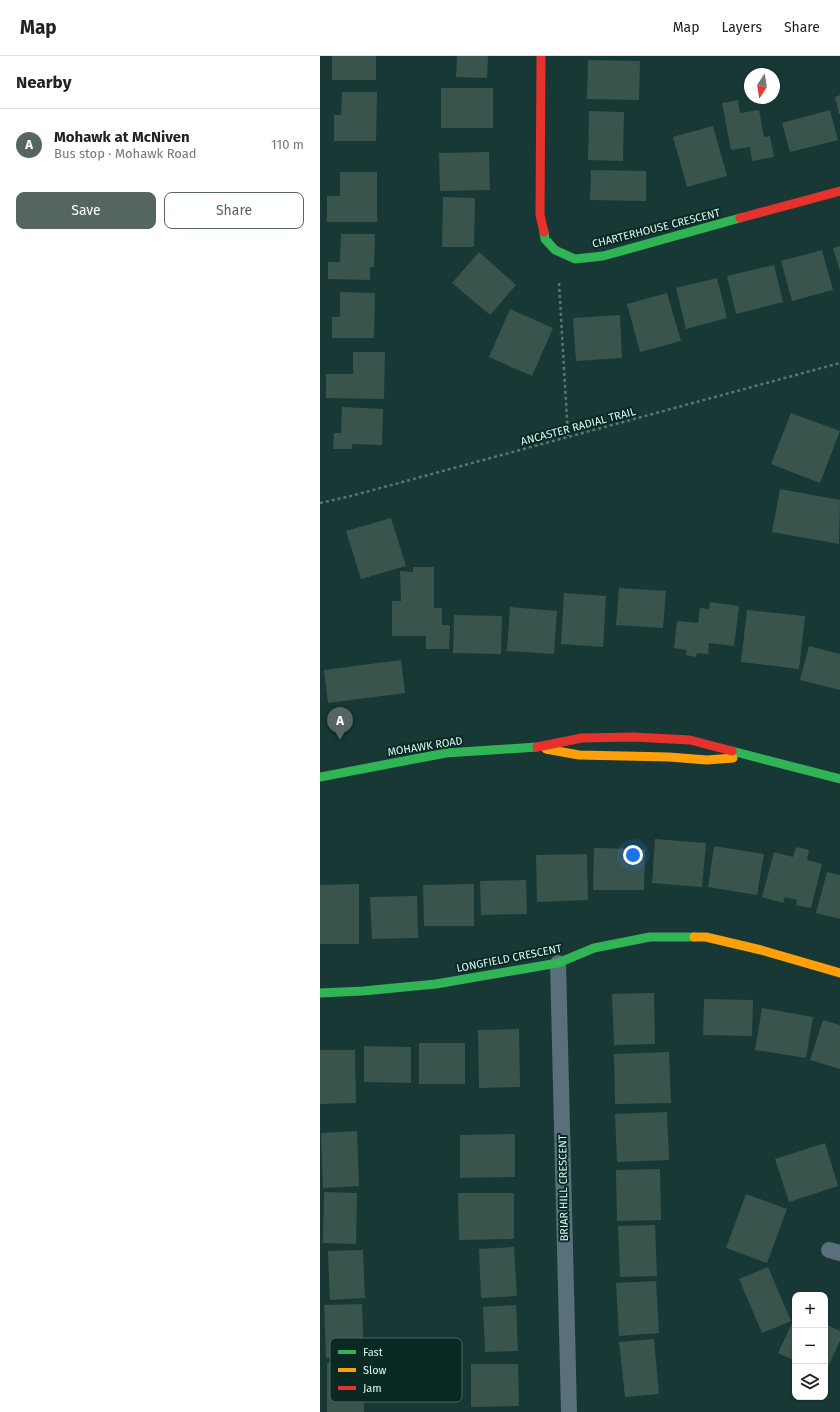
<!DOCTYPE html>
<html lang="en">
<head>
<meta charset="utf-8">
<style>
	body { margin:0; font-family:"Fira Sans",sans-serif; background:#f6f6f6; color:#222 }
	.controls { position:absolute; right:12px; bottom:12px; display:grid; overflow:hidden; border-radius:8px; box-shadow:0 1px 3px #0004 }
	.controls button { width:36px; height:36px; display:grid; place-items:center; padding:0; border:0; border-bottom:1px solid #e0e0e0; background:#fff; color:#222; font:20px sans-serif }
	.compass { position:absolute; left:424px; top:12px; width:36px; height:36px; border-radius:50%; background:#fff; box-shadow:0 1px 3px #0004; rotate:192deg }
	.you { position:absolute; left:313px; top:799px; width:14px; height:14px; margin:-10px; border:3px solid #fff; border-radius:50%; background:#1a73e8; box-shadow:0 0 0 6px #1a73e833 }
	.badge { display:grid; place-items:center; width:26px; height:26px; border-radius:50%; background:#556562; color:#fff; font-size:13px; font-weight:700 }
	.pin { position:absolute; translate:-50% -33px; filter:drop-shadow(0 1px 2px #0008) }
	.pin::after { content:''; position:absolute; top:21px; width:14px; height:12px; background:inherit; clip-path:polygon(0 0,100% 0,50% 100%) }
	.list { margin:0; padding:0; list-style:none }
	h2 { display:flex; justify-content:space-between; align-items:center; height:52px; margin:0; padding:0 16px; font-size:17px }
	h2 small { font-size:13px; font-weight:400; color:#767676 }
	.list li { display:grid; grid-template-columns:26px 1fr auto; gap:12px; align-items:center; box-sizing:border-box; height:72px; padding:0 16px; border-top:1px solid #e0e0e0 }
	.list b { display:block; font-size:15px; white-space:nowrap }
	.list p { margin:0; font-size:13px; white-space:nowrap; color:#767676 }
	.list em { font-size:13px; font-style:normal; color:#767676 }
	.actions { display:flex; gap:8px; padding:12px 16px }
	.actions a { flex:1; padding:9px 0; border:1px solid #556562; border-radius:8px; text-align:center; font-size:14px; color:#556562 }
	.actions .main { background:#556562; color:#fff }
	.icon { flex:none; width:22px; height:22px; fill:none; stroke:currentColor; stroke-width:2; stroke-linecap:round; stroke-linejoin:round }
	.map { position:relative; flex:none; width:520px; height:1356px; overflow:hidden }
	header { display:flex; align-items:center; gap:24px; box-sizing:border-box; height:56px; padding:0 20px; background:#fff; border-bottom:1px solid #e0e0e0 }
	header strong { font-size:19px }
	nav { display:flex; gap:22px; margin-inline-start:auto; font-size:14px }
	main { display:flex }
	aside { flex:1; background:#fff }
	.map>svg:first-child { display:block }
	.building { fill:#39544d }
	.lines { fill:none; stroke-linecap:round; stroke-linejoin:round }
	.path { stroke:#5e7378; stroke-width:2.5; stroke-dasharray:3 3; stroke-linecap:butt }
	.street { stroke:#59707a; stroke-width:16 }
	.fast { stroke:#30b455; stroke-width:9 }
	.slow { stroke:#ff9f0a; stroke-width:9 }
	.jam { stroke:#e5322d; stroke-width:9 }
	.labels { text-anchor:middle; stroke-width:4; stroke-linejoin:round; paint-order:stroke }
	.street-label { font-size:11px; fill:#d7faf2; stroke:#0a2924 }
	.key { fill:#0a2924; stroke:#486862; stroke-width:1 }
	.key-label { font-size:11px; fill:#d7faf2 }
</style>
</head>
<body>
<header>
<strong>Map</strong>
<nav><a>Map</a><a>Layers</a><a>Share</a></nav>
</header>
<main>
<aside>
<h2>Nearby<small></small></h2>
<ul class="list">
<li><span class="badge">A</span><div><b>Mohawk at McNiven</b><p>Bus stop · Mohawk Road</p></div><em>110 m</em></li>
</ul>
<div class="actions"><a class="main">Save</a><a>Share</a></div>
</aside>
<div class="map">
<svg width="520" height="1356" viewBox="0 0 520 1356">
	<rect width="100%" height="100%" fill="#173834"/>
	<!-- building -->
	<path class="building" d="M12,0H56V24H12Z
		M137,0H168L167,22L136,21Z
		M268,4L320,5L319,44L267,43Z
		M121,32H173V72H121Z
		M22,36H57L56,85H14V59H21Z
		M520,39V58H519L515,41Z
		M418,44L420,57L439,54L444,81L450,80L454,101L432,105L430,91L411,94L402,47Z
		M510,54L518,84L470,96L462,67Z
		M269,55L304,56L303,105L268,104Z
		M393,70L407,120L367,131L353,81Z
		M169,96L170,134L120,135L119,97Z
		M271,114L326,115V145L270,144Z
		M20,116H57V166H7V140H20Z
		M123,141L155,142L154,191H122Z
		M21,178H55L54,211H50V224L8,223V206H20Z
		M520,190V215L513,192Z
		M502,194L513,234L472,245L461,205Z
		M159,196L196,229L170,259L132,227Z
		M454,209L463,246L416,258L407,220Z
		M397,222L407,262L366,273L356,232Z
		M20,236L55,237L54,282H12V261H20Z
		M347,237L361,285L320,296L307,248Z
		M190,253L233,272L212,320L169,301Z
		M300,259L302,302L256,305L253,262Z
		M33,296H65L64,343L6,342V318H33Z
		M22,351L63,353L62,389L32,388V393H13L14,377H21Z
		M471,357L520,375L500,427L451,408Z
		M460,433L520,444L519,488L452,476Z
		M71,462L86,510L41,523L26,475Z
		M93,511H114V552H122V569H130L129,593H106V580H72V545H81L80,515L93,516Z
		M299,532L346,535L343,572L296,569Z
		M244,537L286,540L283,591L241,588Z
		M390,546L419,550L414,590L389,587L388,598L377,597L376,601L366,599L367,594L354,592L357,565L378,567L380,552L389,553Z
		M190,551L237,555L234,598L187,595Z
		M427,554L485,560L479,613L421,606Z
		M134,559L182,560L181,598L133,597Z
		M489,590L520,598V634L480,624Z
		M81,604L85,637L8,647L4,614Z
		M335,783L386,787L382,831L332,827Z
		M394,790L444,798L437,839L388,831Z
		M476,791L489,794L487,804L502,808L491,852L476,849L477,844L465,841L463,847L442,841L454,796L473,801Z
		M274,792L325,793L324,834H273Z
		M267,798L268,844L217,846L216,799Z
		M507,816L520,819V863L496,857Z
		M206,824L207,858L161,859L160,825Z
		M39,828V888H0V829Z
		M154,828V870H104L103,829Z
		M97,840L98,882L52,883L50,841Z
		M334,937L335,988L294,989L292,938Z
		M384,943L433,944L432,980L383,979Z
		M442,952L493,961L486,1002L435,994Z
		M503,964L520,969V1013L490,1004Z
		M199,973L200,1031L159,1032L158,974Z
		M99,987H145V1028H99Z
		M44,990L91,991V1027L44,1026Z
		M0,994H35L36,1047L0,1048Z
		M349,996L351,1047L295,1048L294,998Z
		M347,1056L349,1104L297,1106L295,1058Z
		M37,1075L39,1130L3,1132L1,1077Z
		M195,1078V1121L140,1122V1079Z
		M505,1087L518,1130L469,1146L455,1103Z
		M340,1113L341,1164L297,1165L296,1114Z
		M4,1136L37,1137L36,1188L3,1187Z
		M138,1137H194V1183L139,1184Z
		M426,1138L467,1153L447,1207L406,1192Z
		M335,1169L337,1220L300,1221L298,1170Z
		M194,1191L197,1240L161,1242L159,1193Z
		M43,1194L45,1242L10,1244L8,1195Z
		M448,1211L471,1265L442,1277L419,1223Z
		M336,1225L339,1277L299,1280L296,1227Z
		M42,1248L44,1300L6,1302L4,1249Z
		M196,1249L198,1295L165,1296L163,1251Z
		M475,1261V1305L458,1297Z
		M505,1268L520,1275V1285L505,1317Z
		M334,1283L339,1338L305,1341L299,1286Z
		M7,1307H43L44,1356H7Z
		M151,1308H198L199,1350L151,1351Z"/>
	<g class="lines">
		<!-- path -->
		<path class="path" d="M239,227L248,380
			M0,447L31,440L520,307"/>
		<!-- street -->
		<path class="street" d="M238,907L249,1356
			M509,1194L520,1197"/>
		<!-- fast -->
		<path class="fast" d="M224,176L225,183L235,194L255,203L283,200L420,162
			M412,695L520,723
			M0,721L126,697L217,691
			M0,937L43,935L116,928L238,907L274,892L330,881H374"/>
		<!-- slow -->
		<path class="slow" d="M226,693L259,699L349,701L387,704L413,702
			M374,881H386L441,894L520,917"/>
		<!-- jam -->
		<path class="jam" d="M221,0L220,159L224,176
			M420,162L520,135
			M217,691L262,682L313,681L370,684L412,695"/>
	</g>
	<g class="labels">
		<!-- street labels -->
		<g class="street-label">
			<text transform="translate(336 172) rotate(-14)" y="4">CHARTERHOUSE CRESCENT</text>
			<text transform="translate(258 370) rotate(-15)" y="4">ANCASTER RADIAL TRAIL</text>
			<text transform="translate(105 690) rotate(-9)" y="4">MOHAWK ROAD</text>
			<text transform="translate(189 902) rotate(-11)" y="4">LONGFIELD CRESCENT</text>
			<text transform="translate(243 1132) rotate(-91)" y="4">BRIAR HILL CRESCENT</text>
		</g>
	</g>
	<!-- legend -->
	<rect x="10" y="1282" width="132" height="64" rx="6" class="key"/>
	<rect x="18" y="1294" width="18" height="4" fill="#30b455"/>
	<rect x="18" y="1312" width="18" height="4" fill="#ff9f0a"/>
	<rect x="18" y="1330" width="18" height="4" fill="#e5322d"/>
	<g class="key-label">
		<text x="43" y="1300">Fast</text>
		<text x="43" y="1318">Slow</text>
		<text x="43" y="1336">Jam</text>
	</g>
</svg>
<div class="controls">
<button>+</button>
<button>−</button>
<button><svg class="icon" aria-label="layers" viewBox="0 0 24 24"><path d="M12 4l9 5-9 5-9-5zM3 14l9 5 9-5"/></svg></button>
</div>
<svg class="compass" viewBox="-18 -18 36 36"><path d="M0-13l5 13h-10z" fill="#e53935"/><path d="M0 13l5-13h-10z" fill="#767676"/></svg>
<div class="you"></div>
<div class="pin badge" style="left:20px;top:684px">A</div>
</div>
</main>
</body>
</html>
